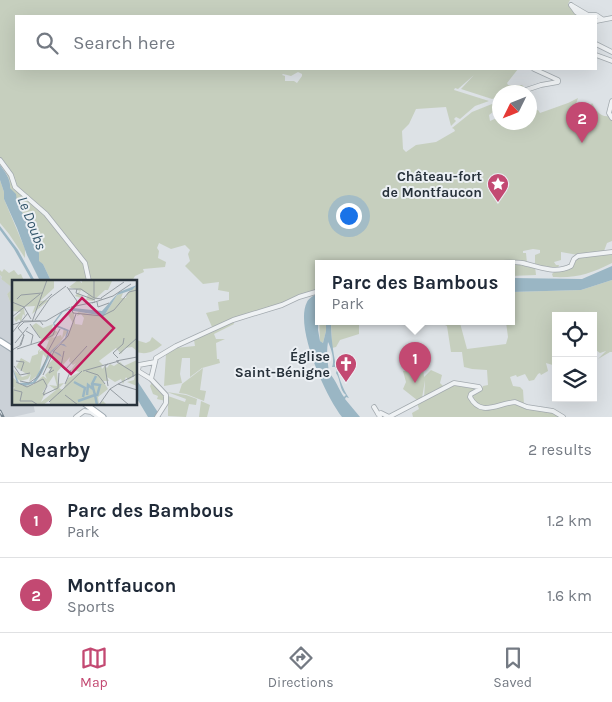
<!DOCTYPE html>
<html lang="en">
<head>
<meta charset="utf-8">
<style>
	body { margin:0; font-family:Karla,sans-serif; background:#f6f6f7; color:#1f2937 }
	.controls { position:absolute; right:15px; bottom:15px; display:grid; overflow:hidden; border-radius:0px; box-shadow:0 5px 20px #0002 }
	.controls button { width:45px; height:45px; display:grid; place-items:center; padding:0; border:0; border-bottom:1px solid #e0e1e3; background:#fff; color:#1f2937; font:25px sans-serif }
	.compass { position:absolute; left:492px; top:85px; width:45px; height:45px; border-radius:50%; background:#fff; box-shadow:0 5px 20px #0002; rotate:227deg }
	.you { position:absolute; left:348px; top:215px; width:18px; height:18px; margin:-12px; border:4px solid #fff; border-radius:50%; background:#1a73e8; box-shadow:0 0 0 8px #1a73e833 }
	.badge { display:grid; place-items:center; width:32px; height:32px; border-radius:50%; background:#c34972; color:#fff; font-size:16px; font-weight:700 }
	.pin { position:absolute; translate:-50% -41px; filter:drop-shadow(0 1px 2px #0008) }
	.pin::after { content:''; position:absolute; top:26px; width:18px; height:15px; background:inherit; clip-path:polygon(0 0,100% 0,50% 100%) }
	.popup { position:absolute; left:315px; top:260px; width:200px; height:65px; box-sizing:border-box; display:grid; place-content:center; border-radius:0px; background:#fff; filter:drop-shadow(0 1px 4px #0005); font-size:16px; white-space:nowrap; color:#747a83 }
	.popup b { font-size:19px; color:#1f2937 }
	.popup::after { content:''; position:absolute; left:50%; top:100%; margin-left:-10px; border:10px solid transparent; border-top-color:#fff }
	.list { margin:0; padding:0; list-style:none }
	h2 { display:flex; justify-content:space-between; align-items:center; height:65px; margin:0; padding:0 20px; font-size:21px }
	h2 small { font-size:16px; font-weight:400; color:#747a83 }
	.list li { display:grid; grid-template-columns:32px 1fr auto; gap:15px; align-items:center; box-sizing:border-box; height:75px; padding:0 20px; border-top:1px solid #e0e1e3 }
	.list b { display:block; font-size:19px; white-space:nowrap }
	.list p { margin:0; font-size:16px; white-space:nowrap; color:#747a83 }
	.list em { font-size:16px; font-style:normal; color:#747a83 }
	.icon { flex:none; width:28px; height:28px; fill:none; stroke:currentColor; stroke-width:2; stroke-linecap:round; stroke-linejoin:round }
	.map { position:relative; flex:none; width:612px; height:417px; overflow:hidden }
	.search { position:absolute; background:#fff; box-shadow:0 5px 20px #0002; left:15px; right:15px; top:15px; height:55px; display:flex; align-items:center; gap:12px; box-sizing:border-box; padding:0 18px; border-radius:0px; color:#747a83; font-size:19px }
	.sheet { height:215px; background:#fff }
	nav { display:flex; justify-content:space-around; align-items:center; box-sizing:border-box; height:70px; border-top:1px solid #e0e1e3; background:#fff; font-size:14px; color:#747a83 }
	nav a { display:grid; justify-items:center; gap:2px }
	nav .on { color:#c34972 }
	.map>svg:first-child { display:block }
	.built { fill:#cbd1d7 }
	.green { fill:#c6cfbe; fill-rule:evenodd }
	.water { fill:#9ab6c4; fill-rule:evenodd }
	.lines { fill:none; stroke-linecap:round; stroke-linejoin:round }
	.minor-casing { stroke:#a3aaaf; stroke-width:5.5 }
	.major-casing { stroke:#9da8b0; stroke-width:7 }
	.minor { stroke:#eff2f4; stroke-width:4 }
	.major { stroke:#fff; stroke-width:5 }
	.rail-casing { stroke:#77848e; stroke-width:3 }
	.rail { stroke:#ecf0f4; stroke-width:1; stroke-dasharray:4; stroke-linecap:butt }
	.labels { text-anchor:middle; stroke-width:4; stroke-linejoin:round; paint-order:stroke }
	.poi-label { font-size:14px; font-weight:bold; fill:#28323b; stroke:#ecf0f4; text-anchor:end }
	.water-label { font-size:15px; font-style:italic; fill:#35576c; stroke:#ecf0f4 }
	.inset-river { fill:none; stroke:#9ab6c4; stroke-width:2.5 }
	.inset-road { fill:none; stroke:#959ca2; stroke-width:1 }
	.view { fill:#c2185b; fill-opacity:0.15; stroke:#c2185b; stroke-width:2.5 }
	.inset-edge { fill:none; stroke:#28323b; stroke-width:2.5 }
</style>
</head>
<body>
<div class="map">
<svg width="612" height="417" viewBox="0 0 612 417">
	<rect width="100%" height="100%" fill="#dde2e6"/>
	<!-- built -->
	<path class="built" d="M0,275L2,277L1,279L14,288L7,294L14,312V403H33L35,412L13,417H1L0,415Z"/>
	<!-- green -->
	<path class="green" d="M0,0H570L568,4L579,16H16V69H518L507,83L508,85H522L525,88L513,92H500L499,97L492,99L461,89L474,75L458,89L455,88L454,90L489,101L475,106L460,119L456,117L454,119L456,121L451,126L446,107L416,109L409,124L402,131L403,149L406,152L416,145L436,142L455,131L454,129L452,128L472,112L492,104L497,109L489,115L490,121L499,117L500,122H530V112L538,110L540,113L568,103L578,98L576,104L571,109L573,110L589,108L592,103C596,110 600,118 610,116L612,119V241L607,243L604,251L612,253V263C589,274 579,278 553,277L552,274L556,270L535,266L536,275L511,276V264C496,264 489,257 472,262V264H319V290L284,304L212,327L206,313L219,310L218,302L229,300V292L218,290L219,282L203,284L185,266L190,261L188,254L190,250L185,245L171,249L159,243L157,248L159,251L158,258L166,262L165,267L143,269L144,272L135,276L132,281H51L43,264L39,262V253L30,228L10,188C11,179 5,171 0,165ZM298,72L302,74V76L297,83L294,81H285V76L282,75L283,74L291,76ZM533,249L540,250V253L535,255V266L527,263L526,253H523V251ZM561,252L578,255L566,269L558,268L559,265H556L554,262L561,260Z
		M0,180L4,192V199L25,249V258L9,234L0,223Z
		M4,269L9,273L14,270L18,275L21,274L24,281H14V303L12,304L14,312L7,294L13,288L1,279L2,277L0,275V270L2,272Z
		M612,280V352H610L598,359L606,351L600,353L593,348V316H556V366L546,363L548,371L541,375L540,373L538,374L534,380L529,381L525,374L517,377L516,375L510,377L513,386L520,387L523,390L524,405L552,410L563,417H413L412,413L419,409L417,403L424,400L425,380L422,398L417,400L403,389L406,382L403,371L423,368L424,377L431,370L442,375L440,383L443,386L449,383L482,388L483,386L488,385L487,370L472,369L464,367L462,352H451L447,326L445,325V322H466L460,323L467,349L506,344L508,337L506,322H511V292L581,290Z
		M319,316V322H326V331L323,343L320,341Z
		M233,321L234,324L214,334L216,339H225L216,343L217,359H219L220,363L202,368L190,377V358H182L180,374L182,383L164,386L166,354L175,348L195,346L194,340Z
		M331,322H359V334L340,340L336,347L332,348Z
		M152,337L162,345C153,352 147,355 136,352V340L146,343L150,341Z
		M203,368L200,390L206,391L204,401L186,394L179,393L182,384Z
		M152,382L164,395L166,401L157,399L158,396L153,394L150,386Z
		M167,392L186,395L197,399L196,405L189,404L186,417L168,416V396L185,402L186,399Z
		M201,401L210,405L207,417H199Z"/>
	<!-- water -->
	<path class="water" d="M0,165C5,172 11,179 10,188L16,194L17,202L30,228L39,253V261L43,264L51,281H40L27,255L17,228L4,199V192L0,180Z
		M0,226L18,250L35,281H32L14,249L0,230Z
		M612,266V280L581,290L511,292V278L582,279Z
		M319,293L318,330L320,341L323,343L326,331V322H331C331,344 336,379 349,398L346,397L345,399L360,417H342C326,397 294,327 307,302C309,298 314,295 319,293ZM328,342C331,348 335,360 332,367H335L337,370L336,373C341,380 339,390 346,395L344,397C339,390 335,378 329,373C328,363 326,353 328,342Z
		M136,379L161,417H148L136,397Z"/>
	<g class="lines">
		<!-- minor casing -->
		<g class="minor-casing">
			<path id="minor" d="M571,5L588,15H596L602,19
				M571,5L576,12L582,16
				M596,21L612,18
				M596,44L612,52
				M596,55L612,61
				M520,92L541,85L558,82V80L534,69
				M612,101L609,113L612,118
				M0,160L11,175L15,187L46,214L85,263L89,281
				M484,264C491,264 517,261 523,263C538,267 556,274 571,266L574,259L578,256L612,252
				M139,365L138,371L151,379L166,395V403L157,417
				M139,365L155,362
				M151,379L156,358L176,346L233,320L282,305L299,297L319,291
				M480,389L471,394L470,397C481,417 496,404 515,402L527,407L553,411L563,417
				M374,407L380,417
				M378,414L381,413L389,417
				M76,417L84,411L91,412L98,417
				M389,417L454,383L479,387L480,389"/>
		</g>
		<!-- major casing -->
		<g class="major-casing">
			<path id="major" d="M0,341L14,350
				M84,403L103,417"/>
		</g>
		<!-- minor -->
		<use href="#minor" class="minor"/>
		<!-- major -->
		<use href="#major" class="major"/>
		<!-- rail casing -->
		<g class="rail-casing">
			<path id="rail" d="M0,411L3,417"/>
		</g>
		<!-- rail -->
		<use href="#rail" class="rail"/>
	</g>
	<!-- icons -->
	<defs>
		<g id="sight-pin" transform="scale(1.125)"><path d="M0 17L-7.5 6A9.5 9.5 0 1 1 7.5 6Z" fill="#c34972" stroke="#ecf0f4"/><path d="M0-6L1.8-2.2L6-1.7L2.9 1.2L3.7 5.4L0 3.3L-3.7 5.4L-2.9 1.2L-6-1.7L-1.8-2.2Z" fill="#fff"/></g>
		<g id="church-pin" transform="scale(1.125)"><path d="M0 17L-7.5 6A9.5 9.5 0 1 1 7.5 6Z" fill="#c34972" stroke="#ecf0f4"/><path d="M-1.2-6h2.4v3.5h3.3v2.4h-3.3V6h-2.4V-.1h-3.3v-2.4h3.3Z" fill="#fff"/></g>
	</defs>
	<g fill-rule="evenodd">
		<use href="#sight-pin" x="498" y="184"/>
		<use href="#church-pin" x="346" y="364"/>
	</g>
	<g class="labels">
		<!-- poi labels -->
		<g class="poi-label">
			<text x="482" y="181">Château-fort<tspan x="482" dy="16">de Montfaucon</tspan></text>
			<text x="330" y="361">Église<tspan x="330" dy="16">Saint-Bénigne</tspan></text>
		</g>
		<!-- water labels -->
		<g class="water-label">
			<text transform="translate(32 223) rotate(69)" y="5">Le Doubs</text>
		</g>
	</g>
	<!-- overview -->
	<g transform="translate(12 280)">
		<rect width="125" height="125" fill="#dde2e6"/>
		<path d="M0,0H42V8L28,21L37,20L20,34L23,26L8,27L12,28L13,36L11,34L9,42L7,39L4,42L2,38L9,32L0,31ZM66,0L70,3V0H105L100,1L96,10H93L81,21L74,20L76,14L69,10L67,14L72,19L63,16L68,11L57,7ZM125,6V71L120,67L113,68L109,74L104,68L87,81L91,85L89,86L90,89L93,86L95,88L98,84L102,86L108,82L112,86L125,80V106L115,102L122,100L123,96L116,100L114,97L111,104L109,99L103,102L95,97L97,101H91L96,109L86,117L87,124L91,121L95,125H38V120L31,125H0V110L3,107L0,108V97L11,106L21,105L31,96L35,99L33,95L39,89L34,87L41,79L40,76L38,78L40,73L54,58L61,43L55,33L62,32L63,44L70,45L72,38L69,34L65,36L66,32L92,36L105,15L111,13L109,18H114L115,13ZM58,77L57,81L61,85L64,83L59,90L68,92L56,98L51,110L47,108L52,103L46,104L45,92ZM42,95L45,106L37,105L44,110L29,122L34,111L30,113ZM24,43L31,48L41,44L40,49L46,52L40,58L49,55L50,58L52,48L56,51L36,80L31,74L27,94L17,102L19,94L16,99L8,101L4,98L2,90L10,97L16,95L4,87L9,78L18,83L20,76L26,74V71L29,68L27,72L34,68L37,60L30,61L20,46Z" fill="#c6cfbe" fill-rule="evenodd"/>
		<path d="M125,5L120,10L105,15L92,36L56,30L51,32L42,44L57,50L54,59L47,64H52L55,67L47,64L41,71L44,72L48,74L50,77L40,71L30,93L23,103L13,106L5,103L0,87L7,103L21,102L39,71L53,58L55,51L42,46L41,43L50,31L61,28L90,31L107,12Z" fill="#9ab6c4"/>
		<path class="inset-river" d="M62,102L73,108L71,117M81,104L88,105L85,116M75,115L76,105L81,109M83,115L80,104L84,96M66,121L83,115L85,125"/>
		<path class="inset-road" d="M82,0V18M55,7L65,21L63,26M56,9H69L82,18L90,19M65,9L64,13L83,20M89,18L112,2M5,19L9,15L30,13M0,22L12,27L19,39M85,22L86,27L97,23M80,23L101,16L119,4M27,26L40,14M59,27L61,33L90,36L102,30L117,12L125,10M59,27L83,22M0,37L28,14M23,40L38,18L54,6M20,42L35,0M18,44L28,58M0,45L12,41H34L58,27M14,51L21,55L19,64M0,53L16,33M30,61L41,55L44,47M3,63L16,47M8,65L12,55L6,48L12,42L28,41L31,45M5,69L30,61M0,70L9,65L12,55M52,71L49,86L53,90M35,73L48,49M107,74L125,58M106,78L101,73L111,64L112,58M4,81L12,82L9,91M104,81L125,77M105,82L121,92V97M96,84L93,86L96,106M2,86L8,95L18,93M37,88L40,87L37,93L42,90M53,90L75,66M71,91L107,81M74,91L86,95L93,104M31,95L42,71L56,56L64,34M8,101L17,103L27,96L36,75M4,102L15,107L31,99L35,106L31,114L33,115M53,104L59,90M106,104L125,94M46,108L47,93M98,109L106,104L125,110M98,109L117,125M2,110L10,112L8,121H20L26,125M46,114L70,91M31,115L46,108M53,115L66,125M37,122L49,111M87,125L98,109"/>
		<path class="view" d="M70,18L102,48L59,94L27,65Z"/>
		<rect width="125" height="125" class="inset-edge"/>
	</g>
</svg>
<div class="controls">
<button><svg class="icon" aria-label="locate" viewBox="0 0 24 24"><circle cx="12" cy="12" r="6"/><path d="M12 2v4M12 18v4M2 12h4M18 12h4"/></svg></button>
<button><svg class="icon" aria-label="layers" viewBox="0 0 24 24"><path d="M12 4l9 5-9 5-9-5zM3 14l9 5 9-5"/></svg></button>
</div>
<svg class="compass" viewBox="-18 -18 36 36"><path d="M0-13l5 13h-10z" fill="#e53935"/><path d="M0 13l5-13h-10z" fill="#747a83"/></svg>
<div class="you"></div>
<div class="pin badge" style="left:415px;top:383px">1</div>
<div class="popup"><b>Parc des Bambous</b>Park</div>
<div class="pin badge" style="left:582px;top:143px">2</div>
<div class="search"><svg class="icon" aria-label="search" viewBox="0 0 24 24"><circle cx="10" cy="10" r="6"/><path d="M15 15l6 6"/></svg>Search here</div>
</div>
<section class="sheet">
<h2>Nearby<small>2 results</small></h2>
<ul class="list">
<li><span class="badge">1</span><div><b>Parc des Bambous</b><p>Park</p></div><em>1.2 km</em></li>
<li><span class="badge">2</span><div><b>Montfaucon</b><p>Sports</p></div><em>1.6 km</em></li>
</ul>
</section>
<nav>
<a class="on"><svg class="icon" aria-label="map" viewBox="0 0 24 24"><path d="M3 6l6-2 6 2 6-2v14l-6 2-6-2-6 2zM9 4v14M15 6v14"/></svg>Map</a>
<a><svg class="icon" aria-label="directions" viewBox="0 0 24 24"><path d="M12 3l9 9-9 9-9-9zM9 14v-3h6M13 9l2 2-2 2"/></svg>Directions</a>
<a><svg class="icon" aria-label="saved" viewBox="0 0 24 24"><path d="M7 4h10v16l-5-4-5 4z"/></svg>Saved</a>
</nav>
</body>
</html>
